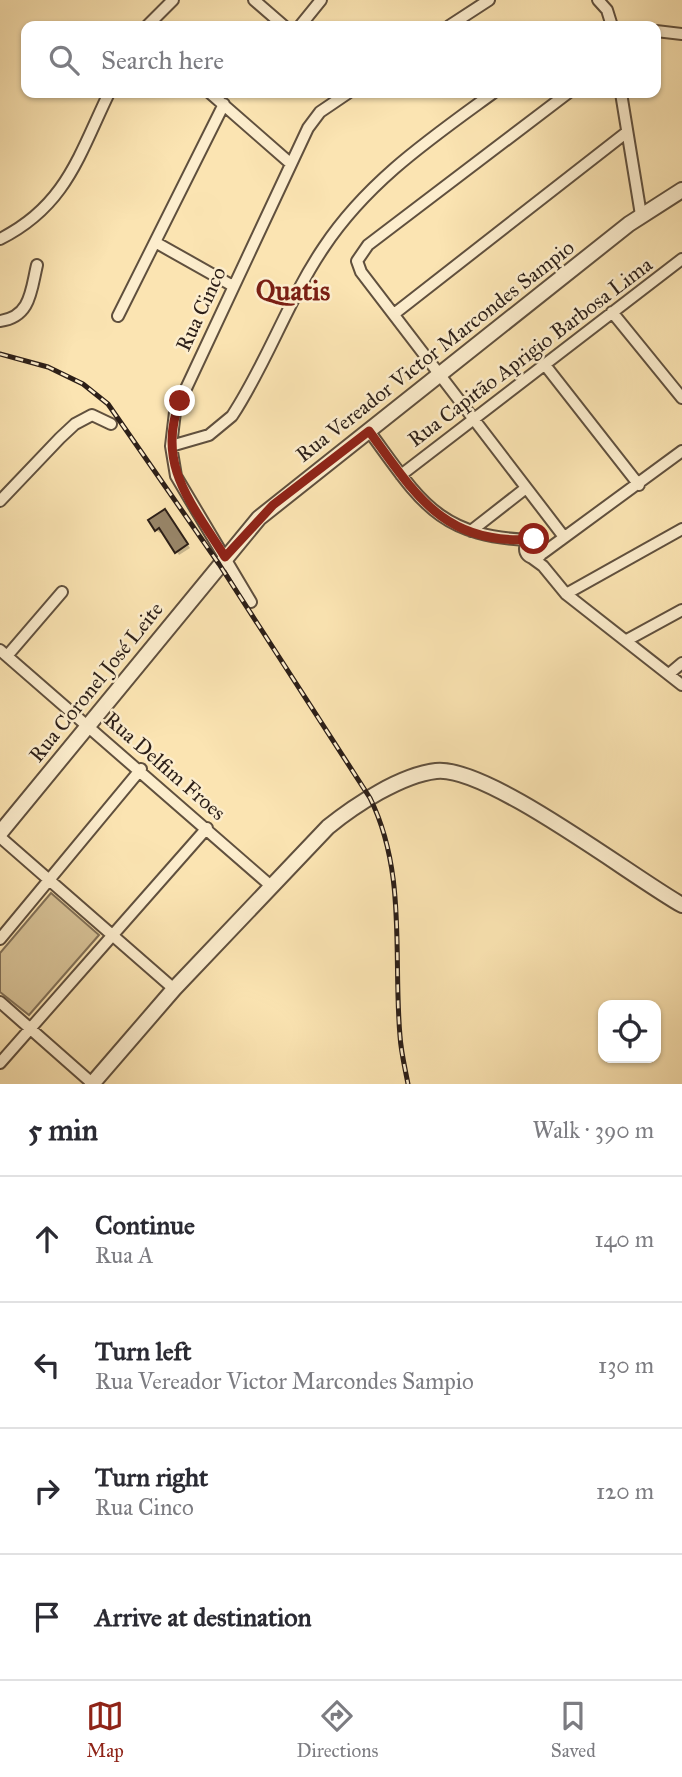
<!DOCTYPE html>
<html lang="en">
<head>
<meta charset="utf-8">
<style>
	body { margin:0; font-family:"IM FELL Great Primer",serif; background:#f7f7f7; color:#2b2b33 }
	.controls { position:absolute; right:21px; bottom:21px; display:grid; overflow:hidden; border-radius:14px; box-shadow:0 2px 5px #0004 }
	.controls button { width:63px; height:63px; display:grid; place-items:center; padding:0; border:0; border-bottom:2px solid #e1e1e2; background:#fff; color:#2b2b33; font:35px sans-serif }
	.stop { position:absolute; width:21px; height:21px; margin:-16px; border:5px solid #8f2418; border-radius:50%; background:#fff }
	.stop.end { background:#8f2418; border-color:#fff; box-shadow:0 2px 7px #0008 }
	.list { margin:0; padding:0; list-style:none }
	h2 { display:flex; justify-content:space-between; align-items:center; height:91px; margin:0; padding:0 28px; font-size:30px }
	h2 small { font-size:23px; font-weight:400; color:#7c7c81 }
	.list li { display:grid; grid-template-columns:46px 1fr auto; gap:21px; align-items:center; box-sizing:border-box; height:126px; padding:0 28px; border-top:2px solid #e1e1e2 }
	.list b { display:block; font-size:26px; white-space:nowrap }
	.list p { margin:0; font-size:23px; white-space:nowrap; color:#7c7c81 }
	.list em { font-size:23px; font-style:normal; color:#7c7c81 }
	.icon { flex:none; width:38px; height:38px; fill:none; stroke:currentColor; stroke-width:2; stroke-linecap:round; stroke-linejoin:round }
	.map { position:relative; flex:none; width:682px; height:1084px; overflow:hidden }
	.search { position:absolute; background:#fff; box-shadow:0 2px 5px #0004; left:21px; right:21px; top:21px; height:77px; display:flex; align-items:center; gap:18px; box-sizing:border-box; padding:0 24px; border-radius:14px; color:#7c7c81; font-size:26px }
	.sheet { height:595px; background:#fff }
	nav { display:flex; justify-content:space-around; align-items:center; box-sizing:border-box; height:98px; border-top:2px solid #e1e1e2; background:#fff; font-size:19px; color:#7c7c81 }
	nav a { display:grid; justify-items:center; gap:4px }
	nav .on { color:#8f2418 }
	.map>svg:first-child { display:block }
	.green { fill:#d8c398; stroke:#827158; stroke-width:2 }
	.shadow { fill:#0003 }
	.building { fill:#988568; stroke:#2c1f18; stroke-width:2 }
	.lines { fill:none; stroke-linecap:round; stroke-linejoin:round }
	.minor-casing { stroke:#60503e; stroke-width:14 }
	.tertiary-casing { stroke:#60503e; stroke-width:18 }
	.minor { stroke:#fcedcd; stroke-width:10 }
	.tertiary { stroke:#fcedcd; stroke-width:14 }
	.rail-casing { stroke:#2c1f18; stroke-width:5 }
	.rail { stroke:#fcedcd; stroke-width:2.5; stroke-dasharray:8; stroke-linecap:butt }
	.route { stroke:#8f2418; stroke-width:9 }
	.labels { text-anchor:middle; stroke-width:5; stroke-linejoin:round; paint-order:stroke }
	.street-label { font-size:21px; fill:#2c1f18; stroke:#fcedcd }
	.district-label { font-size:28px; font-weight:bold; fill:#7a1f14; stroke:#fcedcd }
</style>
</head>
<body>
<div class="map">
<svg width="682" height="1084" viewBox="0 0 682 1084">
	<rect width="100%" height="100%" fill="#fbe4b2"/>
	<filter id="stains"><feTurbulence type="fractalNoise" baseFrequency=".00286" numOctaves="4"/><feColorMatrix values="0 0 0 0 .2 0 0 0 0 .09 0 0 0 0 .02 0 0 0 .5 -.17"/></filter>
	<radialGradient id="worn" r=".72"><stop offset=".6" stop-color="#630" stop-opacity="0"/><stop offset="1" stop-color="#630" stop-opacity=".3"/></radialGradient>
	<!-- green -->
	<path class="green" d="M51,893L99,935L29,1015L0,992V953Z"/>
	<!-- shadow -->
	<path class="shadow" d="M168,514L190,548L179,555L163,531L160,533L156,530Z"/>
	<!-- building -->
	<path class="building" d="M165,509L188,544L175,553L159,528L155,531L148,520Z"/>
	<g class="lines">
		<!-- minor casing -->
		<g class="minor-casing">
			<path id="minor" d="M254,0L284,26
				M598,0L607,10L612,26
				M147,26L173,0
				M300,26L321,0
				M449,26L489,0
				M656,31L682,34
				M210,93L290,163
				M621,93L641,215
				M0,239C66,206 79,155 109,93
				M155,242L233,286
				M612,312L682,398
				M394,314L627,132
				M118,316L224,104
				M0,321C31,317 31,290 37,265
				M545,365L639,485
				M369,431C420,500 437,537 531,540
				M171,446L209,435L232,416C267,363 288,300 324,247C368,181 430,139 493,93
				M401,475L682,259
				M0,501L60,438L75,424L92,415L111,424
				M471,531L526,488
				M564,537L361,272L357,261L368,245L568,93
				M525 549a9 9 0 1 1 18 0a9 9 0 1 1-18 0Z
				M543,553L682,451
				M532,558L543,566L566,594L682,685
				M566,594L682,529
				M251,602L176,476L171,446L175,412L308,128L320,112L348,93
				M627,640L682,610
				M0,650L271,886
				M7,656L62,592
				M669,674L682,663
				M0,837L174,989
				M0,939L141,769
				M0,1002L93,1084
				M0,1063L207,828"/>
		</g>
		<!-- tertiary casing -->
		<g class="tertiary-casing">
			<path id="tertiary" d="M0,833L259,518L629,224L682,190
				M92,1084L174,989L328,827C355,805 401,775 436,771C487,765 632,877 682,905"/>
		</g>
		<!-- minor -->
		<use href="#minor" class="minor"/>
		<!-- tertiary -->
		<use href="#tertiary" class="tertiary"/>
		<!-- rail casing -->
		<g class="rail-casing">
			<path id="rail" d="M0,354L48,367L83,384L108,404L219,564L370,798C407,873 393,956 400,1036C401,1052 405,1068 408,1084"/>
		</g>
		<!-- rail -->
		<use href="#rail" class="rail"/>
	</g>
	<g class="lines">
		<!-- route -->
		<path class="route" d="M180,401C155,465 193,505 225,557L273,505L369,431C415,494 445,547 534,539"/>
	</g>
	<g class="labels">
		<!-- street labels -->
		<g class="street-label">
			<text transform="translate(201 309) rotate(-65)" y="7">Rua Cinco</text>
			<text transform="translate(435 351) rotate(-38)" y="7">Rua Vereador Victor Marcondes Sampio</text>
			<text transform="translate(530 352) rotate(-37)" y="7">Rua Capitão Aprigio Barbosa Lima</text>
			<text transform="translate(96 682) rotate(-51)" y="7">Rua Coronel José Leite</text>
			<text transform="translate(165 766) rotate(41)" y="7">Rua Delfim Froes</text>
		</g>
		<!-- district labels -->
		<g class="district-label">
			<text x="293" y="300">Quatis</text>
		</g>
	</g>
	<rect width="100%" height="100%" filter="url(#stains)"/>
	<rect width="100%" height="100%" fill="url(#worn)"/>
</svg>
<div class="controls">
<button><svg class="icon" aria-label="locate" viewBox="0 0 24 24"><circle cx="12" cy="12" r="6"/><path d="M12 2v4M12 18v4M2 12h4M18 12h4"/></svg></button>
</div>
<div class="stop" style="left:534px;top:539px"></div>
<div class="stop end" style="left:180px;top:401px"></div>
<div class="search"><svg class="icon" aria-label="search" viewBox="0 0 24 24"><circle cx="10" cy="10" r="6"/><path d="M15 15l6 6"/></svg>Search here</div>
</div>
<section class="sheet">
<h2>5 min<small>Walk · 390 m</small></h2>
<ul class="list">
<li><svg class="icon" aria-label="ahead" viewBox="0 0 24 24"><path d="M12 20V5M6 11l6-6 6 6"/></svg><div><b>Continue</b><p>Rua A</p></div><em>140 m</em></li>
<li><svg class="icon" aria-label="left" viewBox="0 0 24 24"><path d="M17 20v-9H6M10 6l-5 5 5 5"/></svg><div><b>Turn left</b><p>Rua Vereador Victor Marcondes Sampio</p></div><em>130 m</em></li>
<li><svg class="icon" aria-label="right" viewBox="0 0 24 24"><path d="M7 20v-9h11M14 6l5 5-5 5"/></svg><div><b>Turn right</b><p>Rua Cinco</p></div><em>120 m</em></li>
<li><svg class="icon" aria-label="arrive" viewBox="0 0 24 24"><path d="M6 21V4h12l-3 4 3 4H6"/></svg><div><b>Arrive at destination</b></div></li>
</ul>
</section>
<nav>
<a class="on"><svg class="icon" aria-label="map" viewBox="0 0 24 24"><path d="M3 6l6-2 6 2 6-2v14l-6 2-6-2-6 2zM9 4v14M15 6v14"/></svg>Map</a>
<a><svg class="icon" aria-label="directions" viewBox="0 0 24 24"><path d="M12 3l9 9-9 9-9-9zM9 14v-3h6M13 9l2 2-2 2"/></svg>Directions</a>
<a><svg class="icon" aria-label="saved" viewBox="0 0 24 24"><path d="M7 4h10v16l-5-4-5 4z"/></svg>Saved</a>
</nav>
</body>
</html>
